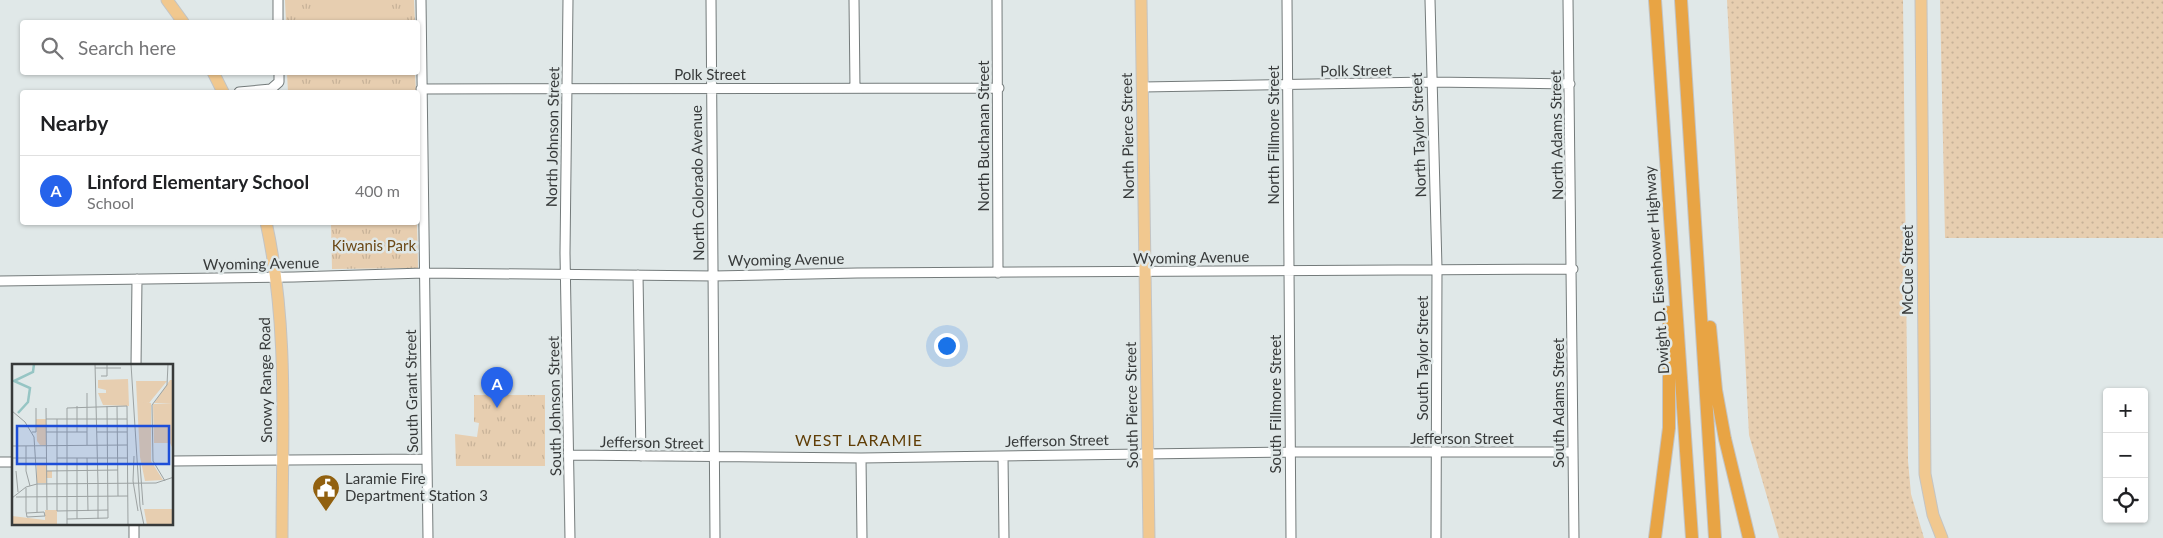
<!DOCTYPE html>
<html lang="en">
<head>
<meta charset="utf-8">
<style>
	body { margin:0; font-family:Lato,sans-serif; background:#f2f2f2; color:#202124 }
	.controls { position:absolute; right:15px; bottom:15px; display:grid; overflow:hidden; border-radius:5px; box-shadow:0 1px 4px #0004 }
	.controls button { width:45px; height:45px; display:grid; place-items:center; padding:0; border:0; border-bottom:1px solid #e0e0e0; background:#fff; color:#202124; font:25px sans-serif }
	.you { position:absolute; left:946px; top:345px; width:18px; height:18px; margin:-12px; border:4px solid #fff; border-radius:50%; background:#1a73e8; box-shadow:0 0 0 8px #1a73e833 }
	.badge { display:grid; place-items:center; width:32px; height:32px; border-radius:50%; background:#2563eb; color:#fff; font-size:16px; font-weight:700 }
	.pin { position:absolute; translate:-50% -41px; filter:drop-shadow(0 1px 2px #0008) }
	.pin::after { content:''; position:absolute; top:26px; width:18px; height:15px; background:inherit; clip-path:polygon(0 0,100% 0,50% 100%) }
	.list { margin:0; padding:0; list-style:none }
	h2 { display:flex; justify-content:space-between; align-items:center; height:65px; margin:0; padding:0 20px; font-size:21px }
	h2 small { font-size:16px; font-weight:400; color:#757577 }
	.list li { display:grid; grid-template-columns:32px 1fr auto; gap:15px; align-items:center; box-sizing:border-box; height:70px; padding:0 20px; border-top:1px solid #e0e0e0 }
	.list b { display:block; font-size:19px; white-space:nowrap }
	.list p { margin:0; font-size:16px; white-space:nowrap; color:#757577 }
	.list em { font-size:16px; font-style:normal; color:#757577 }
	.icon { flex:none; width:28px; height:28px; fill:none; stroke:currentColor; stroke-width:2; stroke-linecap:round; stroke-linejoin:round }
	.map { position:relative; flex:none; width:2163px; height:538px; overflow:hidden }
	.search { position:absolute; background:#fff; box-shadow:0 1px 4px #0004; left:20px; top:20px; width:400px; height:55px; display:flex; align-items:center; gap:12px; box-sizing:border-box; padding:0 18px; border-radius:5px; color:#757577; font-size:19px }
	.panel { position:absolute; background:#fff; box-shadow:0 1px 4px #0004; left:20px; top:90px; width:400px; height:135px; border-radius:5px }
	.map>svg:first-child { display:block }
	.grass { fill:url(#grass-dots) }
	.park { fill:url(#park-tufts) }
	.pitch { fill:#e7ceb0 }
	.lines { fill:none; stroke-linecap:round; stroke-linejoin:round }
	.minor-casing { stroke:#747b7b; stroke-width:11 }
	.major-casing { stroke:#c3c4c4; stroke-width:13 }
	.highway-casing { stroke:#c3c4c4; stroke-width:14 }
	.minor { stroke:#fff; stroke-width:9 }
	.major { stroke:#f1c88f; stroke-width:11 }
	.highway { stroke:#e8a444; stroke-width:12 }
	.labels { text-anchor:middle; stroke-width:5; stroke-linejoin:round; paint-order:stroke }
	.street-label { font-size:15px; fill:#373a3a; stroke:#e0e8e8 }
	.park-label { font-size:15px; fill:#6b4816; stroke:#e0e8e8 }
	.poi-label { font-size:15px; fill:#373a3a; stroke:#e0e8e8; text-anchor:start }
	.neighbourhood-label { font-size:16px; letter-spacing:1px; fill:#603e07; stroke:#e0e8e8 }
	.inset-river { fill:none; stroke:#96c5c4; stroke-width:2.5 }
	.inset-road { fill:none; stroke:#9ca2a2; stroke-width:1 }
	.view { fill:#1d4ed8; fill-opacity:0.15; stroke:#1d4ed8; stroke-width:2.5 }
	.inset-edge { fill:none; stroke:#373a3a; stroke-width:2.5 }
</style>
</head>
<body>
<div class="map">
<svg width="2163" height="538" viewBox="0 0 2163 538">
	<defs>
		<pattern id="grass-dots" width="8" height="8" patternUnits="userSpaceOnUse" patternTransform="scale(1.25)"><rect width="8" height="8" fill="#e7ceb0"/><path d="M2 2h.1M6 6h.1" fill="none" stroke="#c7b298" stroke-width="1.8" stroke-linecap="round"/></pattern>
		<pattern id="park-tufts" width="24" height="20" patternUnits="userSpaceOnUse" patternTransform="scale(1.25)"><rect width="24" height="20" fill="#e7ceb0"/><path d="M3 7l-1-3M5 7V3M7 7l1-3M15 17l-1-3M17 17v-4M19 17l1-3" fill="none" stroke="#c7b298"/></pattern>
	</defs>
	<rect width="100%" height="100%" fill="#e0e8e8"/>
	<!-- grass -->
	<path class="grass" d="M1727,0H1903L1908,461L1911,494L1924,538H1779L1749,435Z
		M1940,0H2163V238H1945Z"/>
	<!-- park -->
	<path class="park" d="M285,0H414L415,22H286Z
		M287,73H415L416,92H288Z
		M331,223H417L418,268L332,269Z
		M474,395H545V466H456L455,434L477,437L479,423L474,422Z"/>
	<!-- pitch -->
	<path class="pitch" d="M313,0H387V20H313Z"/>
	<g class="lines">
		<!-- minor casing -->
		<g class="minor-casing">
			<path id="minor" d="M278,0V22
				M421,0L428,538
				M568,0L565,253L570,538
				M711,0L715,538
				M854,0L855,88
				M997,0L998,273
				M1287,0L1291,538
				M1430,0L1437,268L1436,538
				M1568,0L1574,538
				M1143,87L1430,82L1570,84
				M421,89L999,88
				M239,92L271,89L279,82V72
				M638,275L641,456
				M0,281L294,277L424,273L714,276L857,273L1573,269
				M136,366L137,279
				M570,455L861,458L1290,452H1573
				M1003,456L1004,538
				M861,458L862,538
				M172,461L427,459
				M0,462H14
				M134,538V524"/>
		</g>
		<!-- major casing -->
		<g class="major-casing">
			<path id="major" d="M167,0L183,22
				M1141,0L1149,538
				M1921,0L1925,474L1933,515L1942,538
				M213,72L223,92
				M266,222C289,325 282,433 282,538"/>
		</g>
		<!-- highway casing -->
		<g class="highway-casing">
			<path id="highway" d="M1655,0L1692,538
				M1681,0L1715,538
				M1710,327L1716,390L1725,439L1749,538
				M1655,538L1669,428V312"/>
		</g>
		<!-- minor -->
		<use href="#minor" class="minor"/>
		<!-- major -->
		<use href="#major" class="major"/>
		<!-- highway -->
		<use href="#highway" class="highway"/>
	</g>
	<!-- icons -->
	<defs>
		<g id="civic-pin" transform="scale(1.4375)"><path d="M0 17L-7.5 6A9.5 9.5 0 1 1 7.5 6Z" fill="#91600f" stroke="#e0e8e8"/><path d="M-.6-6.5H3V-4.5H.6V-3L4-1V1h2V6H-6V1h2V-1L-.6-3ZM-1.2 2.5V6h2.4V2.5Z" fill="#fff"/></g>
	</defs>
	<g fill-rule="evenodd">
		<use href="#civic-pin" x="326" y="488"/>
	</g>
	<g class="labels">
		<!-- street labels -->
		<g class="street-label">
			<text transform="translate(1356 71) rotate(-1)" y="5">Polk Street</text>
			<text x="710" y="80">Polk Street</text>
			<text transform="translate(1274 135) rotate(-90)" y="5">North Fillmore Street</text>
			<text transform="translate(1419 135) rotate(-92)" y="5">North Taylor Street</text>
			<text transform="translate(1557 135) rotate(-91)" y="5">North Adams Street</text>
			<text transform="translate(984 136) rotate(-90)" y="5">North Buchanan Street</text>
			<text transform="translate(1128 136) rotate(-91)" y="5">North Pierce Street</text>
			<text transform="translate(553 137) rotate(-89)" y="5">North Johnson Street</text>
			<text transform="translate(698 183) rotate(-91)" y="5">North Colorado Avenue</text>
			<text transform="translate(1191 258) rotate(-1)" y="5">Wyoming Avenue</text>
			<text transform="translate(786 260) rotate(-1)" y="5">Wyoming Avenue</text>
			<text transform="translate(261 264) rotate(-1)" y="5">Wyoming Avenue</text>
			<text transform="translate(1657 270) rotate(-94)" y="5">Dwight D. Eisenhower Highway</text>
			<text transform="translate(1908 270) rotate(-90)" y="5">McCue Street</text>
			<text transform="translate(1423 358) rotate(-90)" y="5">South Taylor Street</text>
			<text transform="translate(266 380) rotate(-91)" y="5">Snowy Range Road</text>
			<text transform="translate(412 391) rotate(-91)" y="5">South Grant Street</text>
			<text transform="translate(1559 403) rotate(-90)" y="5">South Adams Street</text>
			<text transform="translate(1276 404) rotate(-90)" y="5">South Fillmore Street</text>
			<text transform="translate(1132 405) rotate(-91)" y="5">South Pierce Street</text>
			<text transform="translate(555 406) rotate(-91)" y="5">South Johnson Street</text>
			<text x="1462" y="444">Jefferson Street</text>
			<text transform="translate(1057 441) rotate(-1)" y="5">Jefferson Street</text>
			<text transform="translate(652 443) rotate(1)" y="5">Jefferson Street</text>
		</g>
		<!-- park labels -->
		<g class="park-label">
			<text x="374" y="251">Kiwanis Park</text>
		</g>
		<!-- poi labels -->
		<g class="poi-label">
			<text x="345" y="484">Laramie Fire<tspan x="345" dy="17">Department Station 3</tspan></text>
		</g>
		<!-- neighbourhood labels -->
		<g class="neighbourhood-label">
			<text x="859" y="446">WEST LARAMIE</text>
		</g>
	</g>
	<!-- overview -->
	<g transform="translate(12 364)">
		<rect width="161" height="161" fill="#e0e8e8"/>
		<path d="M116,15L117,42L91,41L86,29H94V26L86,24V16ZM125,36L139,39V97L151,116L133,117L128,93ZM141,40H161V85L158,79H142ZM25,101H34L35,107H40V114H34V119H25ZM33,146H45V161H0V152L33,156Z" fill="#e7ceb0"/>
		<path d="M158,16H161V40L142,39ZM124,17H155L137,39L125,37ZM132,145H161V161H135Z" fill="#e7ceb0"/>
		<path d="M24,55H34V81H28L25,77Z" fill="#e7ceb0"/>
		<path class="inset-river" d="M6,49L16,38L18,24L2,17L21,8L22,0"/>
		<path class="inset-road" d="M83,0L86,120M119,0L128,142L132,161M83,4H109M89,12H95V0M75,29V81M65,42V68M105,42L106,132M34,44L35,146M0,47L13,58L22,73L25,120M34,55H115M45,55V147L96,146M20,68H24V44M34,68H75M85,68H115M0,82L115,81M14,82V107L18,122M122,92L121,117L126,147M0,94H35M45,94H116M65,94V155M75,94L76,147M128,100L131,141M4,107L6,128M35,107L106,106M153,117L141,97L140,41L155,21L156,0M25,120V148M86,120V155M14,124V147L15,153L33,152L32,148L15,149M4,133L116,132M0,134L14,123L25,120L144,119L162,113M55,155L96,154L95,42M55,161V44L115,42L116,161"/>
		<path class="view" d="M5,62H157V100H5Z"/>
		<rect width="161" height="161" class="inset-edge"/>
	</g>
</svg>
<div class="controls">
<button>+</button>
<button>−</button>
<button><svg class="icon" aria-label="locate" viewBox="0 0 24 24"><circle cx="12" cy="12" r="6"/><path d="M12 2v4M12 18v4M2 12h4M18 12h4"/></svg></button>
</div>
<div class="you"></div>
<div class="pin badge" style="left:497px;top:408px">A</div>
<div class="search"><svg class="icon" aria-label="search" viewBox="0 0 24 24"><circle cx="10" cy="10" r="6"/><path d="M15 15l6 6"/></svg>Search here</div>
<section class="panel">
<h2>Nearby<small></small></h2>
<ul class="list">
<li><span class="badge">A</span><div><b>Linford Elementary School</b><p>School</p></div><em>400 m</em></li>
</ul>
</section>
</div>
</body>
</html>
